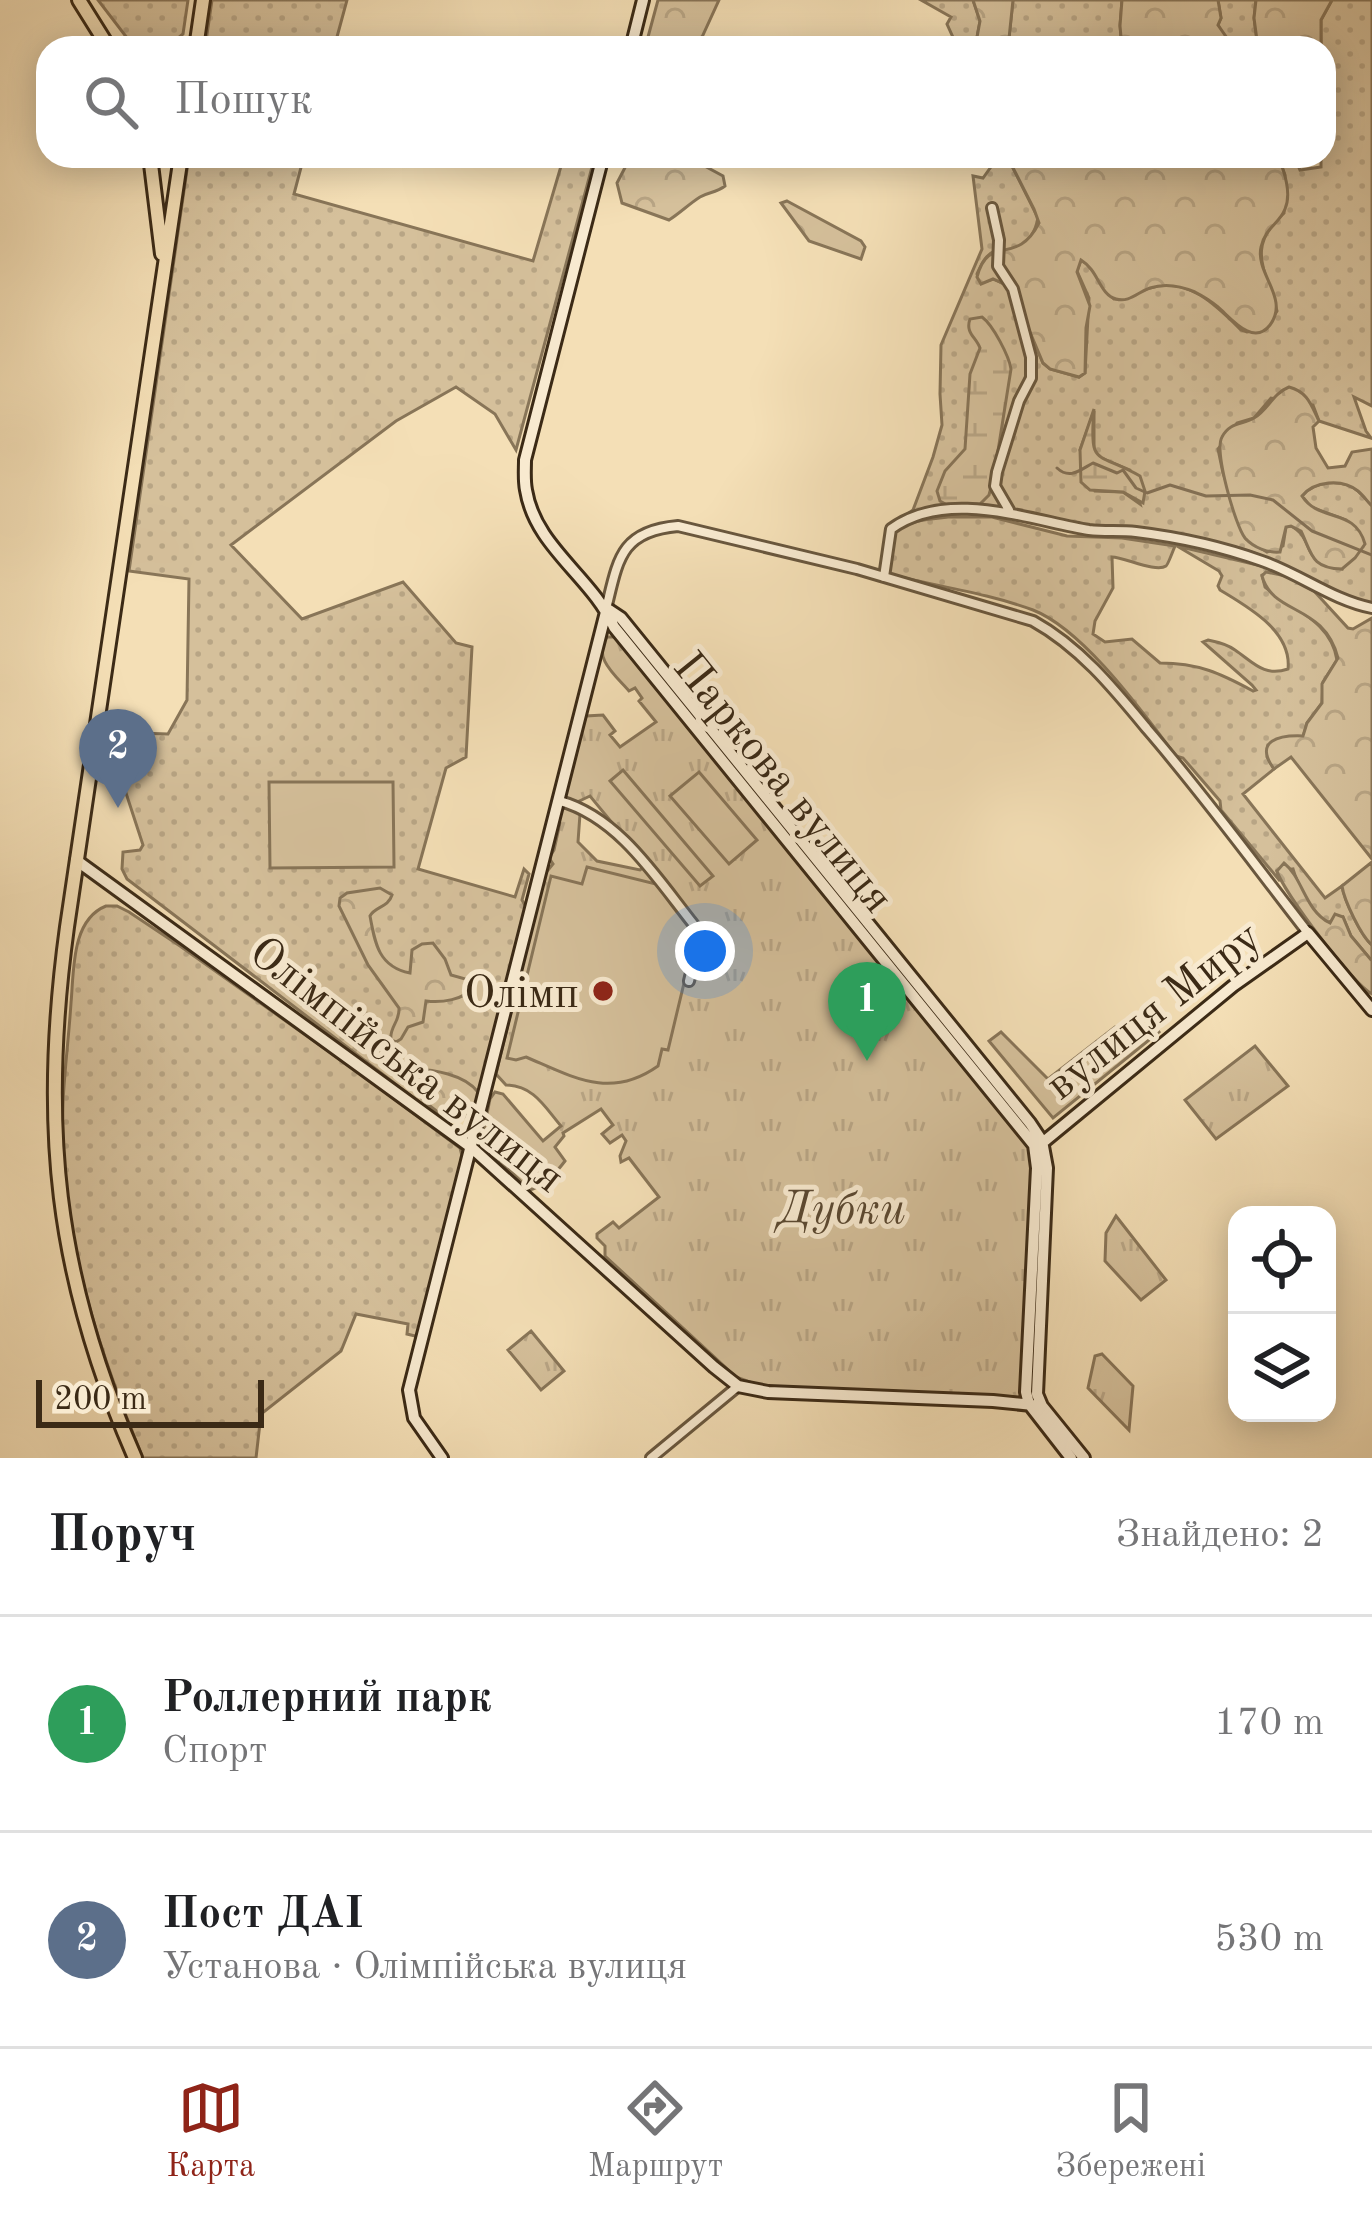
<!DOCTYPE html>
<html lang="uk">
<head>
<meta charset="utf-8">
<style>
	body { margin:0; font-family:"Old Standard TT",serif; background:#f6f6f6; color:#202124 }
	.controls { position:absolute; right:36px; bottom:36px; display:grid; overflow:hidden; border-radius:24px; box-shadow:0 6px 30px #0003 }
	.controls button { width:108px; height:108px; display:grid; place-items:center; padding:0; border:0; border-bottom:3px solid #e0e0e0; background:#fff; color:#202124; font:60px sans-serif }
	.scale { position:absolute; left:36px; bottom:30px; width:228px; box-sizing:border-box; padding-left:12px; border:6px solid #3b2a16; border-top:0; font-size:33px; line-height:42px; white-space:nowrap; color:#3b2a16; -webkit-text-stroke:9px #f8ead0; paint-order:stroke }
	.you { position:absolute; left:705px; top:951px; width:42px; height:42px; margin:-30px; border:9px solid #fff; border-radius:50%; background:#1a73e8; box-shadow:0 0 0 18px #1a73e833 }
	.badge { display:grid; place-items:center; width:78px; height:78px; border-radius:50%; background:#8f2418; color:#fff; font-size:39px; font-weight:700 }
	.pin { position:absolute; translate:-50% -99px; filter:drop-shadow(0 3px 6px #0008) }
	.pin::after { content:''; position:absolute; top:63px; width:42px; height:36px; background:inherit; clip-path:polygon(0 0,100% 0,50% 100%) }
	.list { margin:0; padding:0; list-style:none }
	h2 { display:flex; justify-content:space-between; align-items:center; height:156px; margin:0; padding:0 48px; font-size:51px }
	h2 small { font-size:39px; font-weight:400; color:#757577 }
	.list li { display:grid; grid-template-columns:78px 1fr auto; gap:36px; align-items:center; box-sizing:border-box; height:216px; padding:0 48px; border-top:3px solid #e0e0e0 }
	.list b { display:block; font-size:45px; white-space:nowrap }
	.list p { margin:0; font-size:39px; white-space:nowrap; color:#757577 }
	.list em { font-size:39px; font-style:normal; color:#757577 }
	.icon { flex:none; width:66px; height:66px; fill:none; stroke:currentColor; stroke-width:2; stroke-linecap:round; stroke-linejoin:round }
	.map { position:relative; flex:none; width:1372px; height:1458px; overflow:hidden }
	.search { position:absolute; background:#fff; box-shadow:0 6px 30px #0003; left:36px; right:36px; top:36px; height:132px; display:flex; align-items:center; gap:30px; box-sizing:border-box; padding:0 42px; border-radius:36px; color:#757577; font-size:45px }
	.sheet { height:588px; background:#fff }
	nav { display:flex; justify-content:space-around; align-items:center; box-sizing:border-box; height:168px; border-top:3px solid #e0e0e0; background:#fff; font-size:33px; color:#757577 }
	nav a { display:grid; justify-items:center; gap:6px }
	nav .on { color:#8f2418 }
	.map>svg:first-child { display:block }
	.grass { fill:url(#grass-dots); stroke:#887558; stroke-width:3; fill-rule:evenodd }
	.forest { fill:url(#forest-crowns); stroke:#887558; stroke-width:3 }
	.wetland { fill:url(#wetland-marsh); stroke:#887558; stroke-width:3 }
	.park { fill:url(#park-tufts); stroke:#887558; stroke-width:3 }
	.pitch { fill:#d5c09b; stroke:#887558; stroke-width:3 }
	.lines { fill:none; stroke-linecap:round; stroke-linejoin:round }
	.stream { stroke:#847156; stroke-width:3 }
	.street-casing { stroke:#69573e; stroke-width:14 }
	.secondary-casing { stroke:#3b2a16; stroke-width:16 }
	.primary-casing { stroke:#3b2a16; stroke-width:18 }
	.street { stroke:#f8ead0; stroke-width:8 }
	.secondary { stroke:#f8ead0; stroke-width:10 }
	.primary { stroke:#f4dfb6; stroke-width:12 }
	.poi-dot { fill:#8f2418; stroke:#f8ead0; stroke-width:4.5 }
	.labels { text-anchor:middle; stroke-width:10; stroke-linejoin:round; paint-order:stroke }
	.street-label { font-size:45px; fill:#3b2a16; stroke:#f8ead0 }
	.poi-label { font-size:45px; fill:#3b2a16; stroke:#f8ead0; text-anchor:end }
	.park-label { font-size:45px; font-style:italic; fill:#5a4831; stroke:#f8ead0 }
</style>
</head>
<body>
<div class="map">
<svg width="1372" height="1458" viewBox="0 0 1372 1458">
	<defs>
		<pattern id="grass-dots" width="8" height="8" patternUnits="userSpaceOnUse" patternTransform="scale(3)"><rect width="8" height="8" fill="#d5c09b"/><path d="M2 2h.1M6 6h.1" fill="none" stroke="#b8a585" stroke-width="1.8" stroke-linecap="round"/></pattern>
		<pattern id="forest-crowns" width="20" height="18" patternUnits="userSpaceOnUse" patternTransform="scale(3)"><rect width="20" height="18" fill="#d5c09b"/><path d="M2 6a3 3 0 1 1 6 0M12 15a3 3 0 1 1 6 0" fill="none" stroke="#b8a585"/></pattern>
		<pattern id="wetland-marsh" width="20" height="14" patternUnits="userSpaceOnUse" patternTransform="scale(3)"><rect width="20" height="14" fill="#d5c09b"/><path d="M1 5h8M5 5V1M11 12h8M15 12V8" fill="none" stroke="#b8a585"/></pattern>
		<pattern id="park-tufts" width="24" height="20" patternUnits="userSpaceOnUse" patternTransform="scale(3)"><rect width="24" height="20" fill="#d5c09b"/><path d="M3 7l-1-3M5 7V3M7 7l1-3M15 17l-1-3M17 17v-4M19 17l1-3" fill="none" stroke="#b8a585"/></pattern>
	</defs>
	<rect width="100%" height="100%" fill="#f4dfb6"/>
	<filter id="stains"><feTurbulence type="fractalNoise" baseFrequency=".00167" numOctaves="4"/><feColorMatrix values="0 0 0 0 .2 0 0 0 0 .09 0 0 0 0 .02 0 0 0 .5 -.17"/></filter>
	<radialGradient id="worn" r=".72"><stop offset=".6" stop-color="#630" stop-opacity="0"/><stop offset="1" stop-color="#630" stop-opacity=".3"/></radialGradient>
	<!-- grass -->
	<path class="grass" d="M98,0H188L183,34L166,48L134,47Z
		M212,0H347L334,48H205Z
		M921,0H973L980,21L975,48H947L956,44L947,24L951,17Z
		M1013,0H1122L1120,25L1122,48H1008Z
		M1218,0H1256L1254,18L1258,48C1232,48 1230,49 1218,25L1221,18Z
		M1332,0H1372V406L1354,397L1366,431L1371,438L1319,421L1313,405L1271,398L1254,418L1237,423L1218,449L1223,473L1246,539L1267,552L1283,546L1286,527L1291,526C1317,540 1298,564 1342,569L1346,520L1311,507L1302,496C1313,481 1342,478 1358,491C1363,495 1367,501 1372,506V605C1330,597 1294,568 1254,553C1208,537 1157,536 1109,530C1057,523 1007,510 954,511C936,511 917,517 900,520L913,510L933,457L942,425L940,394L941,345L982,249L973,176L983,178L993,164L991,156H1007L1038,218C1036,230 1028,245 1016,250C1009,252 1002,249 995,251C985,255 981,265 977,274L981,283L993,279L1011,287L1043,363L1050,369L1079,377L1085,373L1089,298L1077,271L1081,260C1097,269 1100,287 1114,299C1130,300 1136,292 1150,288C1188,276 1217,306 1241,330L1247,332L1266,329L1277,311C1266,270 1245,247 1284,213L1285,175L1278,156H1294L1300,170L1321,167V156H1324V48H1321V20ZM1094,411V452L1101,458L1130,470L1140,504L1123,492L1095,491L1080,450Z
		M189,156H304L294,194L533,261L564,156H595L516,450L495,414L456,387L396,421L231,545L302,619L403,582L456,643L472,647L466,757L446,768L418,869L515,897L524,869L529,874L522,900L526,907L478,1104C469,1119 456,1123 440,1118L127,879L122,869L123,852L140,850L143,845L126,793L112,760C123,732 140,732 168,734L187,700L189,579L129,571Z
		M948,517H992L1067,536L1122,538L1175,546C1174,548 1168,565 1166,566C1156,573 1124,557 1112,557L1113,588L1095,621L1093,634L1105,642L1132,639L1160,663C1198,663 1220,673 1253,691L1256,690L1252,685L1203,642L1208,640C1218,642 1227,644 1235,650C1254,663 1264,677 1288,669C1292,631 1248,607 1220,590L1218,586L1222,576L1219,571L1177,546L1266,567L1292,578L1271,571L1262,575L1265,587C1293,610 1331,621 1337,660L1323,682L1322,703L1307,723L1303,737L1268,745L1267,757L1274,769L1243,794L1325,898L1342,886C1344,900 1361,936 1372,945V961L1351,936L1343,917C1339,919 1327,923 1324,922C1313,917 1296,880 1293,869L1277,871L1280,881L1221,810L1220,801L1183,758L1176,756C1143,713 1084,630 1033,610C987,593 935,586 888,574L894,532C910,520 928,519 948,517Z
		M106,906H117L129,912L180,946L359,1073L460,1148L462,1156L419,1337L407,1334L408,1324L356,1314L341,1351L261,1414L256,1458H143C102,1359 68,1257 63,1149C60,1102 68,1050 71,1003C74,971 71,920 106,906Z"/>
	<!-- forest -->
	<path class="forest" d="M658,0H719L697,48H645Z
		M973,0H1013L1008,48H975L980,21Z
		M1122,0H1218L1221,18L1218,25L1234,48H1122L1120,26Z
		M1256,0H1332L1321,20V48H1258L1254,18Z
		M631,156H686L723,176L725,186C716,193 708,192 700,197C689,204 680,213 669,220L622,203L617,183Z
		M1007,156H1278C1284,171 1292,193 1285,209C1280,223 1265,228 1261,247C1255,274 1290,298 1270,325C1253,347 1231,318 1218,307C1211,301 1203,296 1195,292C1181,286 1165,283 1150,288C1138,292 1129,303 1116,299C1099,294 1099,271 1081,260L1077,272L1090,306L1086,328L1085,373L1079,377L1050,369L1043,363L1011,287L993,279L981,284L977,277C989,232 1016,268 1039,223L1034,209Z
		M787,201L861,241L865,247L861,259L809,241L781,203Z
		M1289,387C1308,392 1311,405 1319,421L1313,427L1316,448L1328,468L1345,466L1352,452L1372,449V506C1367,501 1363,495 1358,491C1342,478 1314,481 1302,496C1319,523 1355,507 1365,544L1355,558L1342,569C1311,568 1312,554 1301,531L1291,526L1286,527L1280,552C1268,553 1254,548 1245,538C1235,525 1214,451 1222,437C1230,422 1242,425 1254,418C1269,409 1272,394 1289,387Z
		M1266,572L1286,576L1314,591L1348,628L1353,629L1372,618V859L1291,757L1274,769C1253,740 1280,735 1303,736L1307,723L1322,703V684L1338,658C1324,603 1273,616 1262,576Z
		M1372,862V945C1361,936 1344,900 1342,886Z
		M1284,863C1303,878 1305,911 1330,923L1335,914L1343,917L1351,936L1372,961V994C1353,984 1284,893 1277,871Z
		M380,888L392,895C388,908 375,906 370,916C375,944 379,967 410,973L412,950L422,944L433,943L445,959L451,975L469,980L474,987C464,1000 441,1003 426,1001L423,1022L408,1027L401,1039L396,1042L391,1040C389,1027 400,1022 399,1008L368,965L339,906L340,898L347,893Z
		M411,1068C434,1070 464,1074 478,1092L476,1105L460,1117H445C430,1107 406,1088 408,1070Z"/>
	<!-- wetland -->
	<path class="wetland" d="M982,317C993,325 1009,356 1011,369L994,476L989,495L980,504L949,506L940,501L937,491L945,471L965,449L970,374L980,348C976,337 965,333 970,319Z
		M1094,409C1089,468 1096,451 1140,476L1145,491L1143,503L1123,492L1090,490L1081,482L1080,450Z"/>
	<!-- park -->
	<path class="park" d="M607,637H617L1029,1147L1033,1160L1024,1399L764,1387L736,1377L605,1256V1246L597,1238V1234L613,1222L619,1228L659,1197L629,1158L621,1162L620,1156L626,1141L622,1135L610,1143L602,1134L613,1125L601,1109L563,1133L564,1136L555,1147L565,1161C556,1173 545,1185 530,1190L481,1143L490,1099L495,1092L503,1094L543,1141L561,1126C544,1106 534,1086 506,1085L496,1074L544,875L553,864L549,858L554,850L560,823L557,817L560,810L567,807L580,814L578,842L597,861L640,870L647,865L590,796L575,803L563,796L586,716L603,715L615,731L610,735L620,747L656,722L639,701L642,698L635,688L629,691C615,675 592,657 607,637Z
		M1153,1023L1159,1032L1053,1118L989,1041L1001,1032L1048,1079L1115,1027L1144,1029Z
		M1255,1046L1288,1086L1216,1139L1185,1100Z
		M1116,1216L1166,1280L1141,1300L1105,1261L1106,1233Z
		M531,1331L564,1371L541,1390L508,1350Z
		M1102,1354L1133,1386L1129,1430L1088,1388L1095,1356Z"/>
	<!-- pitch -->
	<path class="pitch" d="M623,770L713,876L700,886L610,781Z
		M699,772L757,840L729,864L670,796Z
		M269,782H393L394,867L270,868Z
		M587,867L656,884L696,933L668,1050L662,1049L658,1066C610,1100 573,1077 526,1057L516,1060L507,1058L551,876L582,884Z"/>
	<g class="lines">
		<!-- stream -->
		<path class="stream" d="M1057,468C1070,480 1080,470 1093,463L1117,473L1123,470L1136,488L1147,493L1170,485L1206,496L1250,495L1273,500L1312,531L1372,555"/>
		<!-- street casing -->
		<g class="street-casing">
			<path id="street" d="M992,208L999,240L998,266L1013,289L1031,357V378L1019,401L997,472L995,486L1009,510
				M884,577L891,529C947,488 1029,520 1089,530C1105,532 1120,530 1136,532C1177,537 1223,547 1262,561C1300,574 1332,600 1372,608
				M606,609C618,560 620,531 678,526L857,569L1033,621C1080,647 1114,689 1147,729C1204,795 1255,865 1308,933
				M560,801C621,818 659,882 698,930L700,936L689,981
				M651,1458L737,1387"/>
		</g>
		<!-- secondary casing -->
		<g class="secondary-casing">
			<path id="secondary" d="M631,48L643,0
				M603,156L525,460C525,470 524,480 526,490C535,547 592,577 614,627L1034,1145L1037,1168L1026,1392L1029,1404L1071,1458
				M609,610L621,618L1030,1123L1042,1141L1047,1168L1037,1394L1042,1406L1084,1458
				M76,860L472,1148L714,1367L738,1386L768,1392L993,1401L1042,1406
				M1041,1144L1233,986L1308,933L1372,1010
				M442,1458L414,1418L409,1390L606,612"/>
		</g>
		<!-- primary casing -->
		<g class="primary-casing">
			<path id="primary" d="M79,0L109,48
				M196,48L203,0
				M150,156L162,254
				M135,1458C55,1275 40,1123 67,927L181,156"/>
		</g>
		<!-- street -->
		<use href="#street" class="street"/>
		<!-- secondary -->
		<use href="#secondary" class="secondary"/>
		<!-- primary -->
		<use href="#primary" class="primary"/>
	</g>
	<!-- markers -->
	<circle class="poi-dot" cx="603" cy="991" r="12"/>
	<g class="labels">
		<!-- street labels -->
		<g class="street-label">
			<text transform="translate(785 781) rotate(51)" y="16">Паркова вулиця</text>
			<text transform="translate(1152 1009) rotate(-38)" y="16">вулиця Миру</text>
			<text transform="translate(408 1063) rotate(38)" y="16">Олімпійська вулиця</text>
		</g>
		<!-- poi labels -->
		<g class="poi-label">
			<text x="579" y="1007">Олімп</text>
		</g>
		<!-- park labels -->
		<g class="park-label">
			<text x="842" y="1223">Дубки</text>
		</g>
	</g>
	<rect width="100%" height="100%" filter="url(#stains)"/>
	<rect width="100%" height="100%" fill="url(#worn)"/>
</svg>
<div class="controls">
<button><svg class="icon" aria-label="locate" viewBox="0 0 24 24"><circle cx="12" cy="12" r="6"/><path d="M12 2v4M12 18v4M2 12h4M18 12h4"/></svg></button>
<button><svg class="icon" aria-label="layers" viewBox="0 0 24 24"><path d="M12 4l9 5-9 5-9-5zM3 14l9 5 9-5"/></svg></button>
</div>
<div class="scale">200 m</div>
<div class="you"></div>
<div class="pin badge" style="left:867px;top:1061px;background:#2e9e5b">1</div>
<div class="pin badge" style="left:118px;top:808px;background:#5c6f8a">2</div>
<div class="search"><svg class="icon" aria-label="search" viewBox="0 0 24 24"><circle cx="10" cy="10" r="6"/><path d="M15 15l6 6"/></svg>Пошук</div>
</div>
<section class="sheet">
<h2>Поруч<small>Знайдено: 2</small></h2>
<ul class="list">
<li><span class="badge" style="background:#2e9e5b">1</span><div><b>Роллерний парк</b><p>Спорт</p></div><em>170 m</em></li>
<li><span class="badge" style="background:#5c6f8a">2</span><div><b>Пост ДАІ</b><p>Установа · Олімпійська вулиця</p></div><em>530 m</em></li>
</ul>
</section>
<nav>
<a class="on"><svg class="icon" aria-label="map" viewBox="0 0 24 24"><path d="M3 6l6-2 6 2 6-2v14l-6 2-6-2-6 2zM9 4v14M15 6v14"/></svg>Карта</a>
<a><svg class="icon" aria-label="directions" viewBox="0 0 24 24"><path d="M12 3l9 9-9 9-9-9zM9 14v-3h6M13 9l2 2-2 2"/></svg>Маршрут</a>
<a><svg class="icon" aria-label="saved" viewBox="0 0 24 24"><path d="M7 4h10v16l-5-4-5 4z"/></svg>Збережені</a>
</nav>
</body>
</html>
